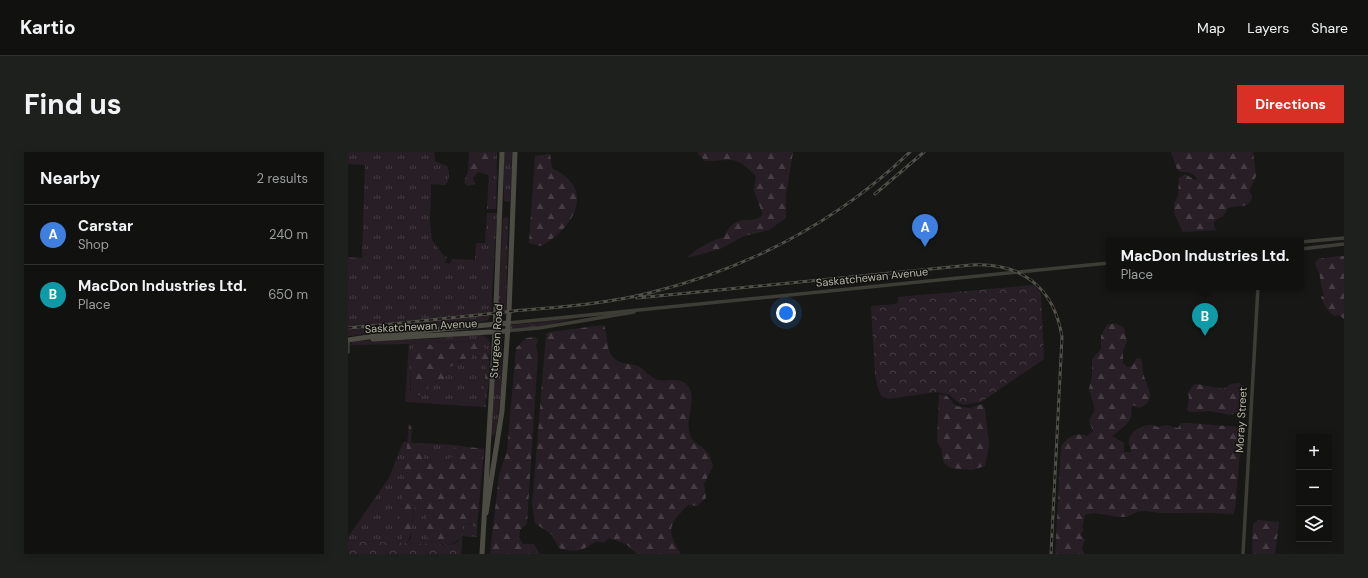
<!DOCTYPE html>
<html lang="en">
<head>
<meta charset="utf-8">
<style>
	body { margin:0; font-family:"DM Sans",sans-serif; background:#1e201e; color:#f1f3f6 }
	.controls { position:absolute; right:12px; bottom:12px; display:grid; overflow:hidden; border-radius:0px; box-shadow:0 2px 10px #0003 }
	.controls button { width:36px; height:36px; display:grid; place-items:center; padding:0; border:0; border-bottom:1px solid #303230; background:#111210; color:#f1f3f6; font:20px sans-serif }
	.you { position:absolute; left:438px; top:161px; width:14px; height:14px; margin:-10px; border:3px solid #fff; border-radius:50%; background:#1a73e8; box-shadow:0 0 0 6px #1a73e833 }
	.badge { display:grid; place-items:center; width:26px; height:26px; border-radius:50%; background:#d93025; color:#fff; font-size:13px; font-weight:700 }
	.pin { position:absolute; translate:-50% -33px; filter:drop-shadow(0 1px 2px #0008) }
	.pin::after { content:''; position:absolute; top:21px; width:14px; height:12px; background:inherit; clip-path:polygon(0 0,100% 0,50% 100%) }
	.popup { position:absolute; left:758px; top:86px; width:198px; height:52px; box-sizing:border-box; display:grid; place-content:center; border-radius:0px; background:#111210; filter:drop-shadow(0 1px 3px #0005); font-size:13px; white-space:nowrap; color:#9c9e9f }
	.popup b { font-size:15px; color:#f1f3f6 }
	.popup::after { content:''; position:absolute; left:50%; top:100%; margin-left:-8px; border:8px solid transparent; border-top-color:#111210 }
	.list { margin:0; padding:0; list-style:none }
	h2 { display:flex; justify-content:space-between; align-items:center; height:52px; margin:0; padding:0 16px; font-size:17px }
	h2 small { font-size:13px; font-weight:400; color:#9c9e9f }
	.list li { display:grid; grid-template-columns:26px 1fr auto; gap:12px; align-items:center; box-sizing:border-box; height:60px; padding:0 16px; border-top:1px solid #303230 }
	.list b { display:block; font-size:15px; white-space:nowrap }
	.list p { margin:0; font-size:13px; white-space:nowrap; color:#9c9e9f }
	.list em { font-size:13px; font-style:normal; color:#9c9e9f }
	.icon { flex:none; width:22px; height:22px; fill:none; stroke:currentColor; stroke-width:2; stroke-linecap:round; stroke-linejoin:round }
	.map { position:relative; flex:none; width:996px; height:402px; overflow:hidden; border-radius:0px }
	header { display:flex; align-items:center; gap:24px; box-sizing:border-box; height:56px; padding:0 20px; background:#111210; border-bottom:1px solid #303230 }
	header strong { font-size:19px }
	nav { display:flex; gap:22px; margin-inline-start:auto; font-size:14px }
	.intro { display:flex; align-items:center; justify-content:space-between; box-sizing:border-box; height:96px; padding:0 24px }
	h1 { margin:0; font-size:28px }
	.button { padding:10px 18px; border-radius:0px; background:#d93025; color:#fff; font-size:14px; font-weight:700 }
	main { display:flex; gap:24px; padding:0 24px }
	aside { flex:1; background:#111210; border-radius:0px; box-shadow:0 2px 10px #0003 }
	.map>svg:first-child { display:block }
	.grass { fill:url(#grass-tufts) }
	.forest { fill:url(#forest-firs) }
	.park { fill:url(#park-crowns) }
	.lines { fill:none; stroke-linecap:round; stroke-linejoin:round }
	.street { stroke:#3d3d36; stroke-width:3.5 }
	.secondary { stroke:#4d4c44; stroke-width:5 }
	.rail-casing { stroke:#525149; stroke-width:3 }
	.rail { stroke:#121310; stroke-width:1.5; stroke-dasharray:4.5; stroke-linecap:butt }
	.labels { text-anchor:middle; stroke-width:3; stroke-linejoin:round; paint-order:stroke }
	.street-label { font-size:11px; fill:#b8b5a7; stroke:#121310 }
</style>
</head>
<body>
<header>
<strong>Kartio</strong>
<nav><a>Map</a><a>Layers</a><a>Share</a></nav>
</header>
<div class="intro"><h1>Find us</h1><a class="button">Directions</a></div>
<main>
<aside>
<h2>Nearby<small>2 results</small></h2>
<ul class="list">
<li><span class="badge" style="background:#3f7fe0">A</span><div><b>Carstar</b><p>Shop</p></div><em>240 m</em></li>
<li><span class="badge" style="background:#0f9aa8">B</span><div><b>MacDon Industries Ltd.</b><p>Place</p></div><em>650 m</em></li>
</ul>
</aside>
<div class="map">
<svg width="996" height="402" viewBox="0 0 996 402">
	<defs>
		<pattern id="grass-tufts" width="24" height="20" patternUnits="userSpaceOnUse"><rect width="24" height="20" fill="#281f26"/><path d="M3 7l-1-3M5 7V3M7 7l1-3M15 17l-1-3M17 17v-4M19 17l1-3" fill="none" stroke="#453d43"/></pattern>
		<pattern id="forest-firs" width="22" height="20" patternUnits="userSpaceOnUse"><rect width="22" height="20" fill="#281f26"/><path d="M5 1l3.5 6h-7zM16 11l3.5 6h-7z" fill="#453d43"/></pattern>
		<pattern id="park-crowns" width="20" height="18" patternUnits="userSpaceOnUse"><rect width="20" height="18" fill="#281f26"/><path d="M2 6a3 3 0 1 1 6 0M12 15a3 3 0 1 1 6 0" fill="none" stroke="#453d43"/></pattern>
	</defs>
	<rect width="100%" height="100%" fill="#171815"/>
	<!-- grass -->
	<path class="grass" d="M0,0H86L87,9L99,14C102,20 102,28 97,33L83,32L82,70L84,88L96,104L99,105L97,111L102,112L104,107L127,108L128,91H137L139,61H149L143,160L0,175V105L14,106L17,13L0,12Z
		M142,0H149L148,57H139Z
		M156,0H164L162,50L156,49Z
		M159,65L160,66L158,159L150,160L155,66Z
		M142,162L140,168L129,171L0,184V178Z
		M228,166L189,175L162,177L163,173H165Z
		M132,183C144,185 143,195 142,205L136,196L120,189L66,194L63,212L62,239L85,226L90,231H92L93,226L96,229L97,228L96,219L102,213L123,206L125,200L128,201L138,215L136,228L138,255L57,250L61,192L2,193L5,190L11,189L80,187Z
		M150,183H154V188L153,238L148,280L146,284L143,282Z
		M55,290H60V299L52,368L55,391L0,389V385L41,326Z
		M73,291L106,293L107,303C97,311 89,311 76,310Z
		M71,354H76L80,358C79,371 76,380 83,392L58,391L63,386L66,356Z
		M117,372L127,373L129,376V385L114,384V393L102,392L109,391L115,381V373Z"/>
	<!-- forest -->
	<path class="forest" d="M121,0H142L141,23L130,20L125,26L127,32L119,34L116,30L120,19Z
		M349,0H445L438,43V66L421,78L396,84L372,97L339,106C350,95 361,90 376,85C388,59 401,74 415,63L406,39L408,24C386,2 385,9 357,9Z
		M823,0H905L908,24L901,39L904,43C904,58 890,52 880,56L875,64L866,69V75L868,78L835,80L826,61V52L830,43L831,26L837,22L847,28L849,27C847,21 838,19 832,20L829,17Z
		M202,2L204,16C249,37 226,76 193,94L181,91L187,4Z
		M990,104H996V167L991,163L986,164C980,159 976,153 973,145L976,143C974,138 973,132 972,126C972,121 968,116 967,111L970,107Z
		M767,171L776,176L779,189L775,199V211L779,215L784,214L789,206L793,207C795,212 794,216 795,220C797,233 812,248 791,256L785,253L783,256C787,269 773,277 764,284L776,291V300H783C783,296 780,292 781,288C783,277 800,269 810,275L818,273L830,276L833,271H841L892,275L894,277L887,357L885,362C862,360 840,361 817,361C809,361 801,359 793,359C786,360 782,365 776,365C762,366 750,358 737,363L734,376L736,377L733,383L737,388L734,395L736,402H707L713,295C719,285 728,280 739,284L745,279L741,268L747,258L741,237L744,224V207L753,197V184L756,178L759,173Z
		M256,173C261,186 256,203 272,210C277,212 284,212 290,214C297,218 301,225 310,228C318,230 329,225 337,231C351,242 338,263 341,278C342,290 349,290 357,298C362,302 363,308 365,314L356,332L358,346L349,354L340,353C320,373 318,378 333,402H289L278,392L261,386L255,391L249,389C233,399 230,401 211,396L204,383L187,371L184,353L198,182L202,180Z
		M187,185L190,188L188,193L190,203L180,355L179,372L172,378L171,385L175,392H186L192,402H142L151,323L159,299L168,196L178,186Z
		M125,189C150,194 140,230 138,249L136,234L138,215L128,201L125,200L122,209H111L96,219L97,228L95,229L93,226L92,231H90L85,226L82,228L78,243H66L63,241V212L65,194Z
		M891,231L895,234L893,256L890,260L883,263L861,259L841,260L839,258L841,246L840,241L845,233L849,232L875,237L883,232Z
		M591,242L599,244L608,254L622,256L634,252L637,256L641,293L637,314L624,318L602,316L596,311L594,305V298L589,290Z
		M61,272L64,274L63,291H73L77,310C89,311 97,311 107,303L106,293L136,297L129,376C126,372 119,371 115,373V381C108,395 97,392 83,392L76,378L80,358C75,354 72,353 66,356C63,368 67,381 58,391H55L52,368Z
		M910,368L931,370L927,402H904L905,372Z"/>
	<!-- park -->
	<path class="park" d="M686,133L693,142L696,207L633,250L615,253L608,249L602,243L588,240L540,247L533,244L529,233L527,222L523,154L548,152L550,150V145Z
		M0,389L114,393L113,402H0Z"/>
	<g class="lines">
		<!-- street -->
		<path class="street" d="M953,90L996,86
			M953,97L996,92
			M160,171L761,111
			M158,179L191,176L286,160
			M0,200V188
			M895,402L910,135"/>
		<!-- secondary -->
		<path class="secondary" d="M25,187L158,179
			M0,188L41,182L160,171
			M138,361L154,259L161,160L167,0
			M134,402L147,179L154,0"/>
		<!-- rail casing -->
		<g class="rail-casing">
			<path id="rail" d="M527,42L576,0
				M289,146L623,113C673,110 706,135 714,185L703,402
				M0,176C55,171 111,165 166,159C211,155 257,152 301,141C399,117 489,70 562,0"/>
		</g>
		<!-- rail -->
		<use href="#rail" class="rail"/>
	</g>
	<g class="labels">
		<!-- street labels -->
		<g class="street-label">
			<text transform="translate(524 125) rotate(-6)" y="4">Saskatchewan Avenue</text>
			<text transform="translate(73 174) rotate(-3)" y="4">Saskatchewan Avenue</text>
			<text transform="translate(148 189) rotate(-86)" y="4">Sturgeon Road</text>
			<text transform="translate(893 268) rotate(-87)" y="4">Moray Street</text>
		</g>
	</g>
</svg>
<div class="controls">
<button>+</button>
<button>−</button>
<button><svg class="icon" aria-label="layers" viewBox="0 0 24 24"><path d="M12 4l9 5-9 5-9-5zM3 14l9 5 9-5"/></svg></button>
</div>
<div class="you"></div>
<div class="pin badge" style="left:577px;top:95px;background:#3f7fe0">A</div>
<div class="pin badge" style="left:857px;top:184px;background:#0f9aa8">B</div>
<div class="popup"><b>MacDon Industries Ltd.</b>Place</div>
</div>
</main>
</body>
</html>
